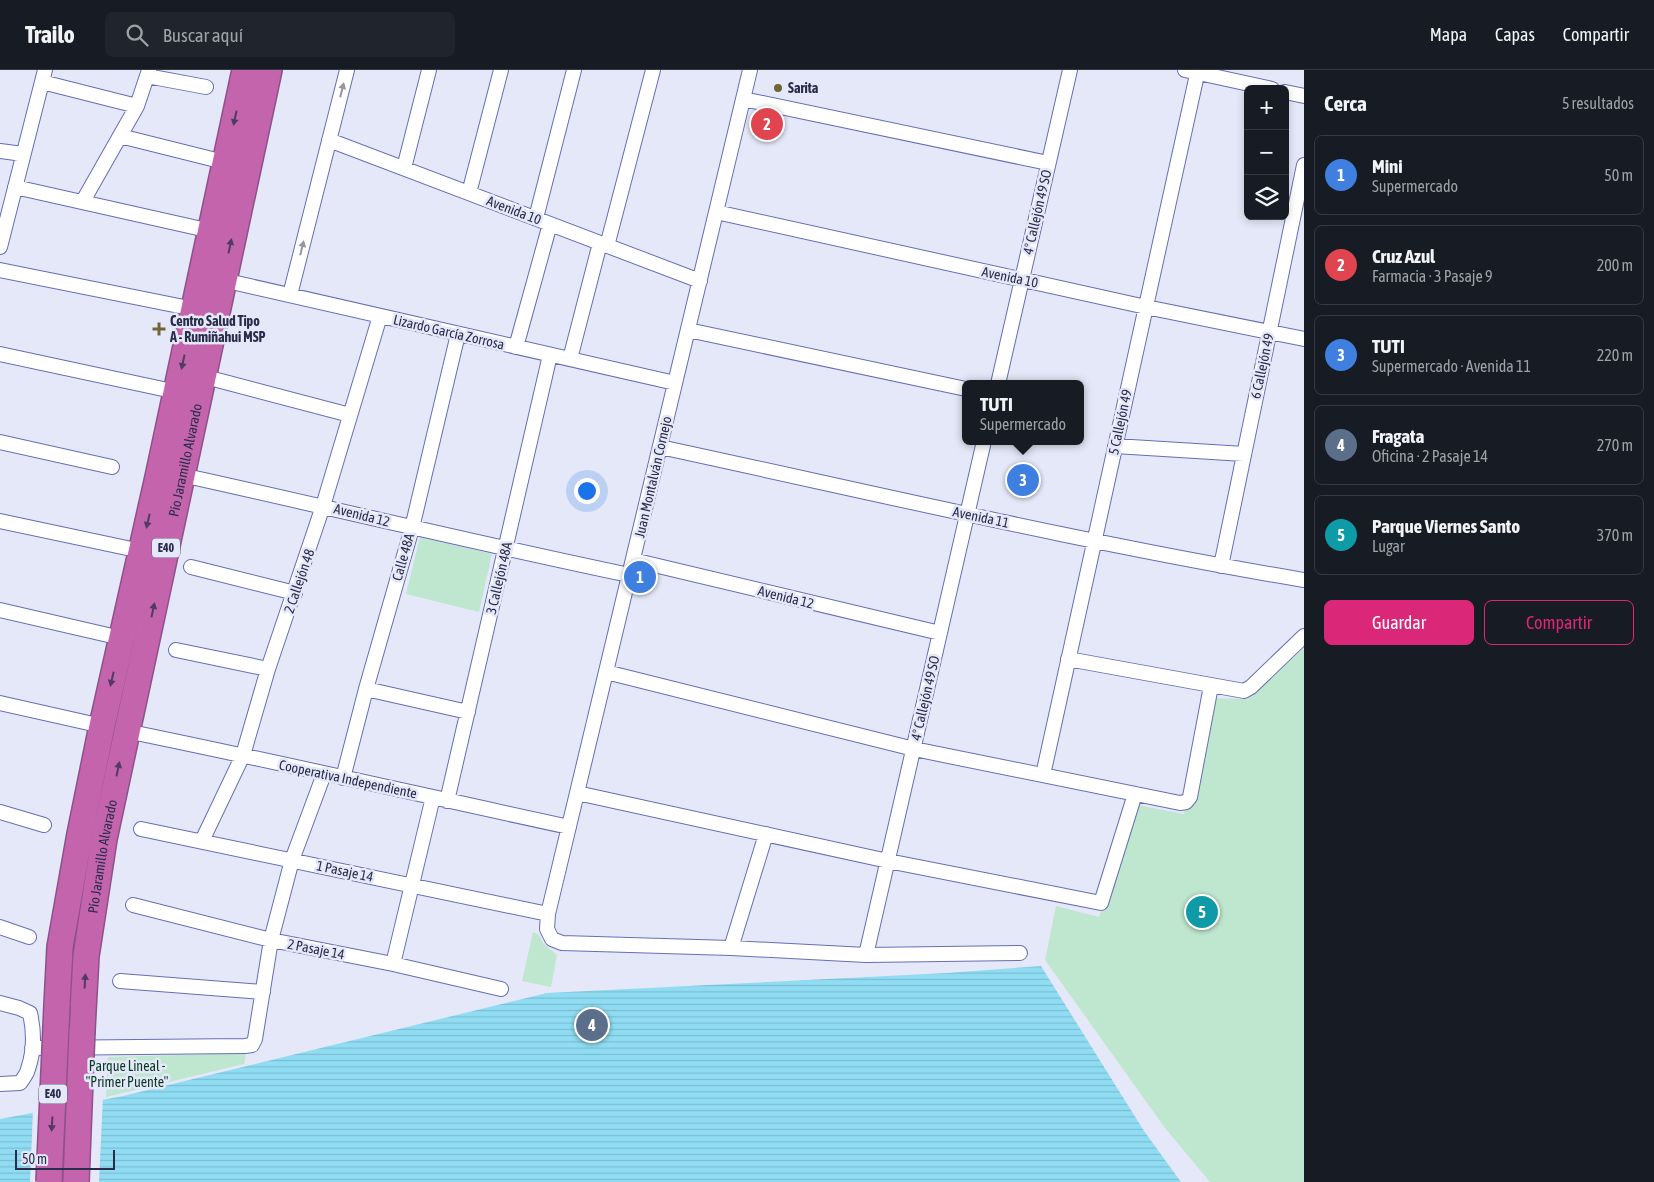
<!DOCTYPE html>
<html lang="es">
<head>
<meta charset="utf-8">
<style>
	body { margin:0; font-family:"Asap Condensed",sans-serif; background:#20242c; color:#f1f3f6 }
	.controls { position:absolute; right:15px; top:15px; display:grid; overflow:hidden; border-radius:8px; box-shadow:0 2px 8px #0003 }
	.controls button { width:45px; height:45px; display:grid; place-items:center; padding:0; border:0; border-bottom:1px solid #363941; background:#171b24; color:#f1f3f6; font:25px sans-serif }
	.scale { position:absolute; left:15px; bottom:12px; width:100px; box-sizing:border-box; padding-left:5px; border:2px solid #292d4b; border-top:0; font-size:14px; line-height:18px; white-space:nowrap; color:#292d4b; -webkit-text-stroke:4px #e5e8f8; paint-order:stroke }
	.you { position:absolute; left:586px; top:420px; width:18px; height:18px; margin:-12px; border:4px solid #fff; border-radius:50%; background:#1a73e8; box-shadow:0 0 0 8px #1a73e833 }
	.badge { display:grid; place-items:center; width:32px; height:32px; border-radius:50%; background:#db2777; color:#fff; font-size:16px; font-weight:700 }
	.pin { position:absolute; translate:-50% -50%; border:2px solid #fff; box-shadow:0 1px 5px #0006 }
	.popup { position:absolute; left:962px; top:310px; width:122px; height:65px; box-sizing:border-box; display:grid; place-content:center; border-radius:8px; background:#171b24; filter:drop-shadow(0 1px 4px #0005); font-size:16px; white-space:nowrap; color:#9ea1a6 }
	.popup b { font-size:19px; color:#f1f3f6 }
	.popup::after { content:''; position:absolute; left:50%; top:100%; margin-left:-10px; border:10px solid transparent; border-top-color:#171b24 }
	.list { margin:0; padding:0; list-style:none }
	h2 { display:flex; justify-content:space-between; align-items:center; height:65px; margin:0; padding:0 20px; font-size:21px }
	h2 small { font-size:16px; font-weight:400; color:#9ea1a6 }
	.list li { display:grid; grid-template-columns:32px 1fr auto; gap:15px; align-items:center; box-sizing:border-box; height:80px; margin:0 10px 10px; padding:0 10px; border:1px solid #363941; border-radius:8px }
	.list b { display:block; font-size:19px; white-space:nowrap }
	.list p { margin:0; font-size:16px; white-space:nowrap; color:#9ea1a6 }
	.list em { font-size:16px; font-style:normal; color:#9ea1a6 }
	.actions { display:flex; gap:10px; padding:15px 20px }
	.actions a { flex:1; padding:11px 0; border:1px solid #db2777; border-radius:8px; text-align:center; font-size:18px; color:#db2777 }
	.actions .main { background:#db2777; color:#fff }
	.icon { flex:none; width:28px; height:28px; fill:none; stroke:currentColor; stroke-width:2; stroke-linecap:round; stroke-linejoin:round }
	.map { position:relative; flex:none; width:1304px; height:1112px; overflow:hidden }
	header { display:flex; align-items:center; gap:30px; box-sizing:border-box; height:70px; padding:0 25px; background:#171b24; border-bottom:1px solid #363941 }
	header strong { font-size:24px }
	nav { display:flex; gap:28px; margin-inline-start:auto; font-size:18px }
	.search { width:350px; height:45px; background:#20242c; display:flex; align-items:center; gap:12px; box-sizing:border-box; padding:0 18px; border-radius:8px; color:#9ea1a6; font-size:19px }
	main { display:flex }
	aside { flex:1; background:#171b24 }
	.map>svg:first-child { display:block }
	.green { fill:#bfe6ce }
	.water { fill:url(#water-rules) }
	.pier { fill:#e5e8f8 }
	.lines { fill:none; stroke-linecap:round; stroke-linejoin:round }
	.street-casing { stroke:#666eb4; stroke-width:16 }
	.highway-casing { stroke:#8e518a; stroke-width:28 }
	.street { stroke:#fff; stroke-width:14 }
	.highway { stroke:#c464ac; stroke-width:25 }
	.highway-bridge-casing { stroke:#8e518a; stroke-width:28; stroke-linecap:butt }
	.highway-bridge { stroke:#c464ac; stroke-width:25 }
	.oneway { fill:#9496a5 }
	.oneway2 { fill:#503b63 }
	.poi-dot { fill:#706633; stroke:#e5e8f8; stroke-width:2 }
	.labels { text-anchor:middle; stroke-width:5; stroke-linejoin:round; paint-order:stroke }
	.shield { fill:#e5e8f8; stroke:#61657f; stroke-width:1 }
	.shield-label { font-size:12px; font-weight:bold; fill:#292d4b }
	.poi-label { font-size:14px; font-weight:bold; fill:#292d4b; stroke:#e5e8f8; text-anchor:start }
	.street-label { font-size:14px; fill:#292d4b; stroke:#e5e8f8 }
	.park-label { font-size:14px; fill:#073a23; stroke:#e5e8f8 }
</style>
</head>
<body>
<header>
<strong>Trailo</strong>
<div class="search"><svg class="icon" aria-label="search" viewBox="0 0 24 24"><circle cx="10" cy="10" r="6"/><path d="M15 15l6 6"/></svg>Buscar aquí</div>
<nav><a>Mapa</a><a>Capas</a><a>Compartir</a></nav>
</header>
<main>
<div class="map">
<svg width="1304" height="1112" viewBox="0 0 1304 1112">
	<defs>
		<pattern id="water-rules" width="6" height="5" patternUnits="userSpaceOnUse" patternTransform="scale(1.25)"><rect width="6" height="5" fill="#90ddf3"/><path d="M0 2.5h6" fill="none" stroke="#7cbed2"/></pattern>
	</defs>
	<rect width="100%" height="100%" fill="#e5e8f8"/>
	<!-- green -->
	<path class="green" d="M420,467L492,484L479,542L406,524Z
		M1304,578V1112H1210L1165,1058L1045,890L1056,836L1099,847L1137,735L1184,744L1209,628L1248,629Z
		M533,862L539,865L543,873L557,885L551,917L522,911Z
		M246,983L244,994L106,1027L108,987Z"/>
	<!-- water -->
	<path class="water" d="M1041,896L1144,1061L1181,1112H0V1049L123,1026L547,923L947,903Z"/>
	<!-- pier -->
	<path class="pier" d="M103,1027L99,1112H30L33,1040Z"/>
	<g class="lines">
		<!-- street casing -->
		<g class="street-casing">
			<path id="street" d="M750,0L548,844L547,859L552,869L562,873L731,878L866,885L1020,883
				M1185,0L1272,19
				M147,6L206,17
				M42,12L137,36
				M1285,22L1304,26
				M743,29L1048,93
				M120,66L212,89
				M329,70L700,211
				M0,81L23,84
				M404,98L429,0
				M15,117L211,161
				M469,123L501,0
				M83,131L137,36L149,0
				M716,142L1146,237L1304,269
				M536,148L574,0
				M607,176L653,0
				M0,177L45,0
				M0,200L194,239
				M223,210L675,313
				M290,225L347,0
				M688,260L966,319
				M516,277L550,154
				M0,284L177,322
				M570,289L600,173
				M202,306L350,345
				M998,314L1070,0
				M0,372L112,397
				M1115,376L1244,384
				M660,377C874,423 1088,474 1304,510
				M182,405C331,438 480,474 629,505
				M0,451L141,481
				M633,490L940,563
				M1221,496L1304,95
				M191,497L295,523
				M0,540L108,565
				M176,580L268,599
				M1068,589L1244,621L1251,617L1304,566
				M606,602L914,679L1180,733L1186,732L1190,727L1211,616
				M366,619L468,642
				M0,633L102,656
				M126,661C274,691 421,725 569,757
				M1043,705L1198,0
				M343,708L366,619L412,458L458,264
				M577,723L888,791L1101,833L1135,724
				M447,731L550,285
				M0,742L44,755
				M141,759L548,844
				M202,771L243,685L268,599L323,436L380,246
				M133,835L271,870L393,894L501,919
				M0,857L29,867
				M731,878L766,764
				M866,885L984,371
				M393,894L433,727
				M120,911L263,922
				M0,933L19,938L30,943C34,961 34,982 28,999C27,1004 23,1009 20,1013L0,1014
				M32,978L245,976L252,975L255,969L271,870L292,790L324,704"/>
		</g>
		<!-- highway casing -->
		<g class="highway-casing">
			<g id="highway">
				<path d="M57,935L60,877L80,764L102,656L158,407L245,0"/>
				<path id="s1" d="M82,960L86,886L104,769L269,0"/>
			</g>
		</g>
		<!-- street -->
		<use href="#street" class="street"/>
		<!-- highway -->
		<use href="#highway" class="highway"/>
		<!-- highway-bridge casing -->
		<g class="highway-bridge-casing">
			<path id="highway-bridge" d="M49,1112L57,935
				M76,1112L82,960"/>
		</g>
		<!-- highway-bridge -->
		<use href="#highway-bridge" class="highway-bridge"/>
	</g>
	<!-- one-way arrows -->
	<defs><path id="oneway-solid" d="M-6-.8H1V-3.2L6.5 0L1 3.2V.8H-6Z" transform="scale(1.25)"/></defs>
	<g class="oneway">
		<use href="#oneway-solid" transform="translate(342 20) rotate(-76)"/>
		<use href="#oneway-solid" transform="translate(302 178) rotate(-76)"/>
	</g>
	<g class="oneway2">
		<use href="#oneway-solid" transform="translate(235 48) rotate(102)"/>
		<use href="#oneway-solid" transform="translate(230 176) rotate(-78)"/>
		<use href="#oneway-solid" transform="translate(183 292) rotate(102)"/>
		<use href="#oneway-solid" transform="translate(148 451) rotate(103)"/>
		<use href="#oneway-solid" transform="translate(153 540) rotate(-78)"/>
		<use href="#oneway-solid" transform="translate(112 609) rotate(103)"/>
		<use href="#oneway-solid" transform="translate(118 699) rotate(-78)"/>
		<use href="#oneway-solid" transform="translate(85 911) rotate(-87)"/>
		<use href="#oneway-solid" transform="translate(52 1054) rotate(93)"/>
	</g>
	<!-- markers -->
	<g class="poi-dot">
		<circle cx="778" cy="18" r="5"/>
		<path d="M156.5 251.5h5v5h5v5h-5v5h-5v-5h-5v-5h5z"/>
	</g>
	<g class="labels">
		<!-- shield labels -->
		<g class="shield">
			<rect x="152" y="468.5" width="28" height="19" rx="4"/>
			<rect x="39" y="1014.5" width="28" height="19" rx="4"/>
		</g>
		<g class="shield-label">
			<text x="166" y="482">E40</text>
			<text x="53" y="1028">E40</text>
		</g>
		<!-- poi labels -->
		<g class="poi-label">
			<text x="788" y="23">Sarita</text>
			<text x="170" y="256">Centro Salud Tipo<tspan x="170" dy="16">A - Rumiñahui MSP</tspan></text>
		</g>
		<!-- street labels -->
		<g class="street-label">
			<text transform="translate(514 140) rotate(21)" y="5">Avenida 10</text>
			<text transform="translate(1037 142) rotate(-77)" y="5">4º Callejón 49 SO</text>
			<text transform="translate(1010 207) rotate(12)" y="5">Avenida 10</text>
			<text transform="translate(449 262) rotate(13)" y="5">Lizardo García Zorrosa</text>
			<text transform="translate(1262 296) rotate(-78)" y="5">6 Callejón 49</text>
			<text transform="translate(1120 352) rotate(-78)" y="5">5 Callejón 49</text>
			<text dy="5" stroke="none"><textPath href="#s1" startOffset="580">Pío Jaramillo Alvarado</textPath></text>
			<text transform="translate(653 407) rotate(-77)" y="5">Juan Montalván Cornejo</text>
			<text transform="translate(362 445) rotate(14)" y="5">Avenida 12</text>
			<text transform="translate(981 447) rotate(12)" y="5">Avenida 11</text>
			<text transform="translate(403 487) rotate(-74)" y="5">Calle 48A</text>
			<text transform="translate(499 508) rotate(-77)" y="5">3 Callejón 48A</text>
			<text transform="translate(299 511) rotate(-71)" y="5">2 Callejón 48</text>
			<text transform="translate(786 527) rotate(14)" y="5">Avenida 12</text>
			<text transform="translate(925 628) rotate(-77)" y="5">4º Callejón 49 SO</text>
			<text transform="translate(348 709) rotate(12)" y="5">Cooperativa Independiente</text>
			<text dy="5" stroke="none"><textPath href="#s1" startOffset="175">Pío Jaramillo Alvarado</textPath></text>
			<text transform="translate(345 801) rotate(12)" y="5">1 Pasaje 14</text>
			<text transform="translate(316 879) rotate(11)" y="5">2 Pasaje 14</text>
		</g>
		<!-- park labels -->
		<g class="park-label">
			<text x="127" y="1001">Parque Lineal -<tspan x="127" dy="16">"Primer Puente"</tspan></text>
		</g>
	</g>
</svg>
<div class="controls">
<button>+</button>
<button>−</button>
<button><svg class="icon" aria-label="layers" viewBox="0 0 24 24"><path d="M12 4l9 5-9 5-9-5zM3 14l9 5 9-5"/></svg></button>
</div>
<div class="scale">50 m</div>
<div class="you"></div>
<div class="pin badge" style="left:640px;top:507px;background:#3f7fe0">1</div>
<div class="pin badge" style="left:767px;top:54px;background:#e0444e">2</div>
<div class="pin badge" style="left:1023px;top:410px;background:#3f7fe0">3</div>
<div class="popup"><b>TUTI</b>Supermercado</div>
<div class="pin badge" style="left:592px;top:955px;background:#5c6f8a">4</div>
<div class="pin badge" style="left:1202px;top:842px;background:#0f9aa8">5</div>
</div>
<aside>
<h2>Cerca<small>5 resultados</small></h2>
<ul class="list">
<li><span class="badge" style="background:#3f7fe0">1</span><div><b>Mini</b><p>Supermercado</p></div><em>50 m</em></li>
<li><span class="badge" style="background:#e0444e">2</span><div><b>Cruz Azul</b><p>Farmacia · 3 Pasaje 9</p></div><em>200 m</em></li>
<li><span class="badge" style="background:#3f7fe0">3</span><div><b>TUTI</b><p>Supermercado · Avenida 11</p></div><em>220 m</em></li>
<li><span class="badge" style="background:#5c6f8a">4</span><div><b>Fragata</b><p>Oficina · 2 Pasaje 14</p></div><em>270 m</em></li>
<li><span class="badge" style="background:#0f9aa8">5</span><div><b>Parque Viernes Santo</b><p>Lugar</p></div><em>370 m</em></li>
</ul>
<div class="actions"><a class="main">Guardar</a><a>Compartir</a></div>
</aside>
</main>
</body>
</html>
